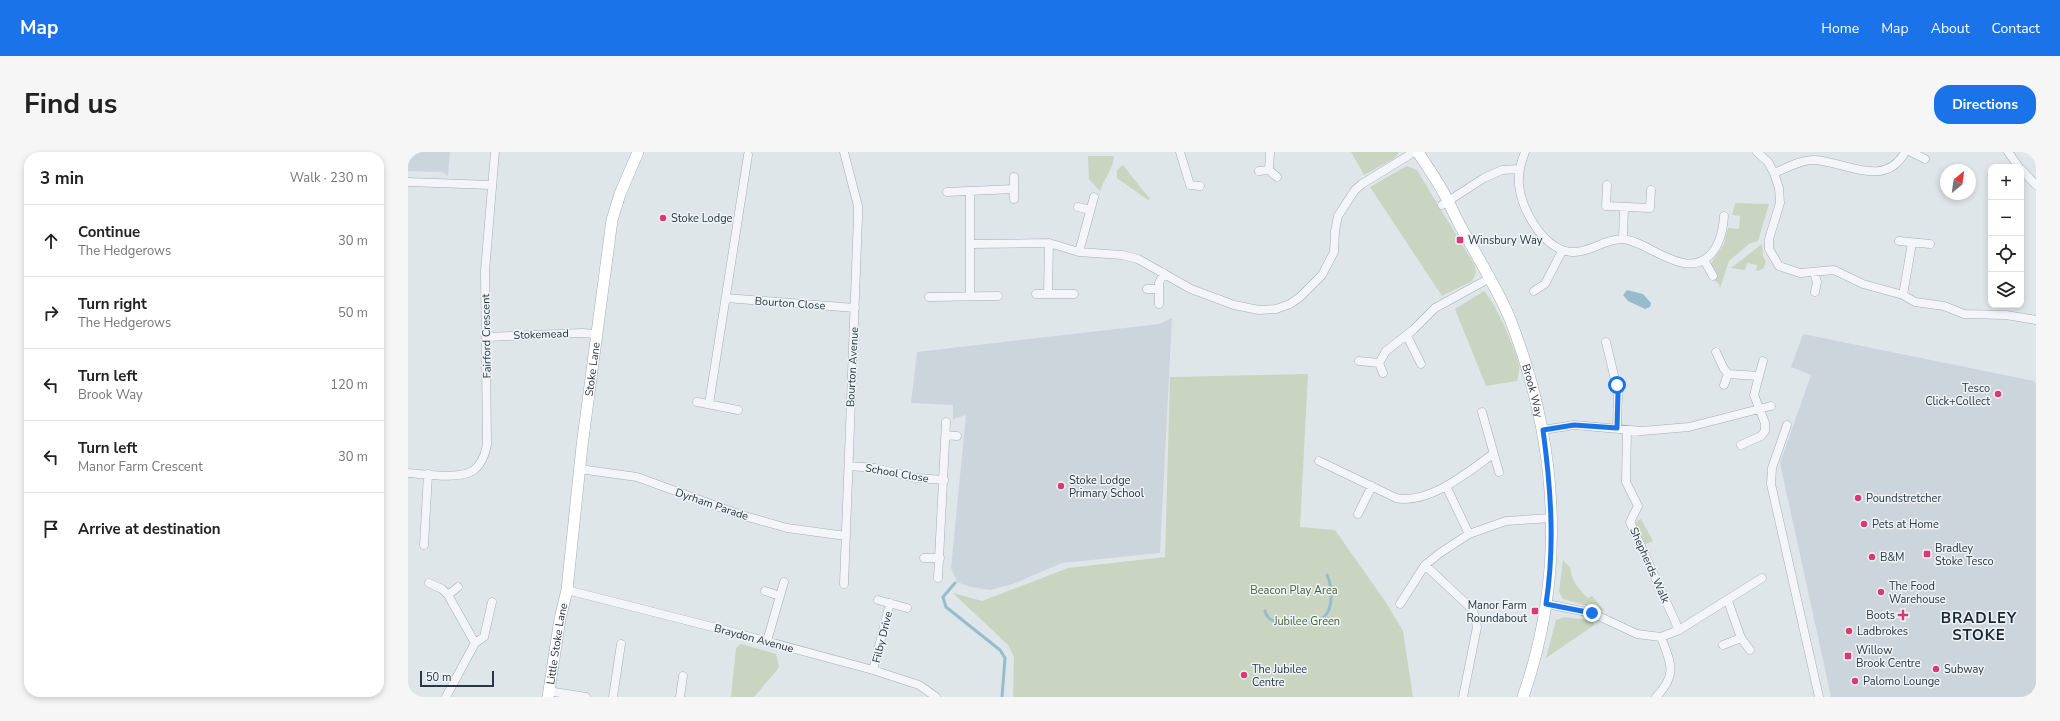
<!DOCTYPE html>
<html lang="en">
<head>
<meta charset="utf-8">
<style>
	body { margin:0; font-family:"Nunito Sans",sans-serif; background:#f6f6f6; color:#222 }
	.controls { position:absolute; right:12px; top:12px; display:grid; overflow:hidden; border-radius:8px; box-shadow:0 2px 6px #0003 }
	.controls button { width:36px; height:36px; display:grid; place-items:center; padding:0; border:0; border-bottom:1px solid #e0e0e0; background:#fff; color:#222; font:20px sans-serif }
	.compass { position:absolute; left:1532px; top:12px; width:36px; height:36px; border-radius:50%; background:#fff; box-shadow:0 2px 6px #0003; rotate:29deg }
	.scale { position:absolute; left:12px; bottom:10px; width:74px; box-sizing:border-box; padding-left:4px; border:2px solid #273743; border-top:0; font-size:11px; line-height:14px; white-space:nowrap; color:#273743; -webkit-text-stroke:3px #eff4f7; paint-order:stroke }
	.stop { position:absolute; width:12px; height:12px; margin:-9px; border:3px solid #1a73e8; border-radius:50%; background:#fff }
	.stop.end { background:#1a73e8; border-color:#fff; box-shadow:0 1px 4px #0008 }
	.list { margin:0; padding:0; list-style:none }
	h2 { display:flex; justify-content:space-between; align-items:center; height:52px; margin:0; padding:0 16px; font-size:17px }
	h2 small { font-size:13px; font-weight:400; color:#767676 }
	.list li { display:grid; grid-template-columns:26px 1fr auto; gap:12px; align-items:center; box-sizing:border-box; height:72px; padding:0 16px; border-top:1px solid #e0e0e0 }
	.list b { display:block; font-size:15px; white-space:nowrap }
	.list p { margin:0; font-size:13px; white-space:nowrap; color:#767676 }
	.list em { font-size:13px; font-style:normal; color:#767676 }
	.icon { flex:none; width:22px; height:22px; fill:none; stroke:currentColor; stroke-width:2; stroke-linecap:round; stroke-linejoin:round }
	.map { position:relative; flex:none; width:1628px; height:545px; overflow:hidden; border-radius:16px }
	header { display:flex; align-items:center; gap:24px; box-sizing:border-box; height:56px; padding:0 20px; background:#1a73e8; color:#fff }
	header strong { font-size:19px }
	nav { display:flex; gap:22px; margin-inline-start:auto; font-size:14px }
	.intro { display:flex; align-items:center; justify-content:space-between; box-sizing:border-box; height:96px; padding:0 24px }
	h1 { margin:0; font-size:28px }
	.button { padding:10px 18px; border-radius:16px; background:#1a73e8; color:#fff; font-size:14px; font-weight:700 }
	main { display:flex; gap:24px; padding:0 24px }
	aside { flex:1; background:#fff; border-radius:16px; box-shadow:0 2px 6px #0003 }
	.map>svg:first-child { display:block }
	.built { fill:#cdd5dc }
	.green { fill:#c9d5c0 }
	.water { fill:#97bdcd }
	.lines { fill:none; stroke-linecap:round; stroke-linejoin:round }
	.stream { stroke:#97bdcd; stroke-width:3 }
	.street-casing { stroke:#a4aeb5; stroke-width:9 }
	.secondary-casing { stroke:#a4aeb5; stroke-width:12 }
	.street { stroke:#f3f5f8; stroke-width:8 }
	.secondary { stroke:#fff; stroke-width:11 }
	.route { stroke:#1a73e8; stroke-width:5 }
	.poi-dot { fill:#db3973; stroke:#eff4f7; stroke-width:1.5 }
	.labels { text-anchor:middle; stroke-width:3; stroke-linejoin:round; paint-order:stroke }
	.poi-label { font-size:11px; fill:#273743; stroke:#eff4f7; text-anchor:start }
	.street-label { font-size:11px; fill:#273743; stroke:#eff4f7 }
	.park-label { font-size:11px; fill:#456033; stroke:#eff4f7 }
	.district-label { font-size:15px; font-weight:bold; letter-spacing:1px; fill:#192733; stroke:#eff4f7 }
</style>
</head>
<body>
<header>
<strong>Map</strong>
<nav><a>Home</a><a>Map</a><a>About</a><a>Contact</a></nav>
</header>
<div class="intro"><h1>Find us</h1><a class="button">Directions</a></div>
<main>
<aside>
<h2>3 min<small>Walk · 230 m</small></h2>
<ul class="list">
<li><svg class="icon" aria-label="ahead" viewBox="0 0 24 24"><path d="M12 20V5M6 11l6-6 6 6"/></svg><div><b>Continue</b><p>The Hedgerows</p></div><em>30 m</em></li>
<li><svg class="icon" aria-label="right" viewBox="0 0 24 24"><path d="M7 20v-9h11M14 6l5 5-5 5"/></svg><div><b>Turn right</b><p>The Hedgerows</p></div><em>50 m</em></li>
<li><svg class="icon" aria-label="left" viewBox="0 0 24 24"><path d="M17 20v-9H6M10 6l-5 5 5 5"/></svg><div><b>Turn left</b><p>Brook Way</p></div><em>120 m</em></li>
<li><svg class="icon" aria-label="left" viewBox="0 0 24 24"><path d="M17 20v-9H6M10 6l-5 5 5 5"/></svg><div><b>Turn left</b><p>Manor Farm Crescent</p></div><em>30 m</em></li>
<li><svg class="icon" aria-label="arrive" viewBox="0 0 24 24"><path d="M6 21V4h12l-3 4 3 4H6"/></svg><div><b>Arrive at destination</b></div></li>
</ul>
</aside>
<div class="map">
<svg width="1628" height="545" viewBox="0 0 1628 545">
	<rect width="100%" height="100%" fill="#dfe6ea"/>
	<!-- built -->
	<path class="built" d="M0,0H42L40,24L34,20L0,19Z
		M764,166L752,401L654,411L605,432L582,438L562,435L549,430L543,416L558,263L545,267V253L503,251L509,200L751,172Z
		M1395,182L1626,229L1628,232V545H1423L1372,311L1403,223L1383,215Z"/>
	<!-- green -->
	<path class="green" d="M943,0H991L987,6L956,23Z
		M680,4H706C705,18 697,25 692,39L681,27Z
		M715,13L742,47L740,48L709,26V18Z
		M999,14L1009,18L1067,114L1068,121L1064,129L1034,144L962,35Z
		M1327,51L1361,52L1350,89L1341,92L1321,109L1312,136L1311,132L1307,129L1302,113L1316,92L1320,76L1331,77L1332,64L1324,63Z
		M1354,92L1355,104L1358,110L1355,117L1348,119L1349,113L1339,111L1337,118L1323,116Z
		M1076,139C1087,150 1107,196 1111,213C1112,218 1110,224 1109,229L1078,234L1047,157Z
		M900,222L892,375L927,378L977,449L995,479L1005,545H605L606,505L600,493L545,441L574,449L660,416L757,405L762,225Z
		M1233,367L1245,389L1236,393L1227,372L1229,369Z
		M1155,408L1163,417C1162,428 1173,439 1180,446L1184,444L1186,446L1196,459L1155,447L1151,440Z
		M1156,465L1182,468L1186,471L1185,474L1138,506L1148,468Z
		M333,492L368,502L371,515L369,518L346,545H323L328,496Z"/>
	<!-- water -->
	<path class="water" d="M1219,138L1235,142L1243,151L1242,155L1237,157L1220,149L1215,143Z"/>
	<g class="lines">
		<!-- stream -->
		<path class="stream" d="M547,431L535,445L538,455L592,498L597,506L594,545
			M857,459C858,462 859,465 862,467C872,474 906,473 916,465C926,456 924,434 919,423"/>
		<!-- street casing -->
		<g class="street-casing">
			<path id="street" d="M436,0L450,54V65L436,432
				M772,0L782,33L792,34
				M1117,0C1113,10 1110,21 1111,33C1114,59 1136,98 1164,100C1182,101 1196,87 1214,87C1239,88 1277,129 1302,103C1312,93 1315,79 1316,64
				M1349,0L1360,10L1366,21L1371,36L1372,51L1361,87V97L1371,114L1392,121L1426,118L1455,132L1495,143L1507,150L1536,154L1556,162L1598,163L1628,168
				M1503,0L1517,7
				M1600,0L1611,15
				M1613,17L1628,33
				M861,18L862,0
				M851,19L861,18L869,25
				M1366,21C1379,16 1394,7 1407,8C1438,10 1477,37 1497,0
				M0,30L83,33
				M1199,33L1198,54L1242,56L1243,38
				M539,40L606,37
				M606,47V25
				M1034,53L1076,26L1094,18L1112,17
				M670,55L682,58
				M1215,87L1216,55
				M1491,89L1522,92
				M562,92L641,91L671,100L714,103L730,107L783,137L826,153L851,158L868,157L882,152L892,145L914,123L926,100L927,79L930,64L947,38L954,32L1006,0
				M671,100L686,45
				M1296,108L1305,124
				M1406,120L1409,130L1407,140
				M739,137H750
				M1126,139L1137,132L1154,99
				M628,142H666
				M640,142L641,91
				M1495,143L1504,91
				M562,144V39
				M521,145L590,144
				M318,146L447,156
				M751,152V131L756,121
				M999,184L1013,212
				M78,185L174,181L188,182
				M1198,190L1210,240L1209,276
				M1308,200L1316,217L1320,222L1316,233
				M951,209L971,211L978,199L1005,178L1027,156L1082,126
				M971,211L975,221
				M1320,222L1351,224
				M289,250L330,258
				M301,252L340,3
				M1074,260L1091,320
				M1379,273L1364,316L1363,332L1411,545
				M1135,278L1166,273L1234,279L1281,275L1363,254
				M1219,278L1218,330L1230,354L1222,370L1271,478
				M538,283L549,284
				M1333,293L1353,284L1357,279V271L1346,243L1355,209
				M911,309L988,346C1021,353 1060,320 1085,302
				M441,314L467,316L508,326L536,328
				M171,317L229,325L333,363L379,376L438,384
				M0,321C16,322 53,328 66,318C74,312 77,303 79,293L77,119L87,0
				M1038,334L1061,382
				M950,362L964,334
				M16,393L20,322
				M516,406H532
				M1017,413L1065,458L1069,475L1055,545
				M530,426L538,270
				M21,431L34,437L40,443L67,491
				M159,438L328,481L465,518L511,533L528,545
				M357,439L372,444
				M40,443L50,435
				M470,448L499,456
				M1320,449L1333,486L1342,498
				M992,452L1017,413L1032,401L1061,382L1098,369L1144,366
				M1139,452L1184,461L1229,482L1253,485L1271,478L1354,426
				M359,489L376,430
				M1315,493L1333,486
				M465,518L482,451
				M140,539L178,545
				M38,545L67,491L76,485L84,450
				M205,545L213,492
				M272,545L275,524
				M1248,545C1270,522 1263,512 1253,485"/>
		</g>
		<!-- secondary casing -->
		<g class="secondary-casing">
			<g id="secondary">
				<path id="s1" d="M1010,0C1020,16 1032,32 1040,49C1046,61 1051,73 1058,84C1073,111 1090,138 1102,167C1150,290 1159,419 1115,545"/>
				<path id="s2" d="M140,545L152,467L159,438L174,294L204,68L212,42L230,0"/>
			</g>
		</g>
		<!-- street -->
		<use href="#street" class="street"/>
		<!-- secondary -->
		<use href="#secondary" class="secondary"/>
	</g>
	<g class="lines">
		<!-- route -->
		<path class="route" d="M1184,461L1138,452C1147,394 1143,337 1135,278L1166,273L1209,276L1210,240L1209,233"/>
	</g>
	<!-- markers -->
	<g class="poi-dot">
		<circle cx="255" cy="66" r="4"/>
		<rect x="1048" y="84" width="8" height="8" rx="2"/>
		<circle cx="1590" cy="242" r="4"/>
		<circle cx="653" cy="334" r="4"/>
		<circle cx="1450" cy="346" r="4"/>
		<circle cx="1456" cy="372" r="4"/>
		<rect x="1515" y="398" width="8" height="8" rx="2"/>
		<circle cx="1464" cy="405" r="4"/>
		<circle cx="1473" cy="440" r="4"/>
		<rect x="1123" y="455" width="8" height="8" rx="2"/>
		<path d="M1493 457h4v4h4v4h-4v4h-4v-4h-4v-4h4z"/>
		<circle cx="1441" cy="479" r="4"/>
		<rect x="1436" y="500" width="8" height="8" rx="2"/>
		<circle cx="1528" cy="517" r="4"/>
		<circle cx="836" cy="523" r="4"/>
		<circle cx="1447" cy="529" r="4"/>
	</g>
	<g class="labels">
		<!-- poi labels -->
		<g class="poi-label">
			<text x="263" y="70">Stoke Lodge</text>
			<text x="1060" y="92">Winsbury Way</text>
			<text x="1582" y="240" text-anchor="end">Tesco<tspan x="1582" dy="13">Click+Collect</tspan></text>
			<text x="661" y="332">Stoke Lodge<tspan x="661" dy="13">Primary School</tspan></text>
			<text x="1458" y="350">Poundstretcher</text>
			<text x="1464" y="376">Pets at Home</text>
			<text x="1527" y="400">Bradley<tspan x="1527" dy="13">Stoke Tesco</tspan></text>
			<text x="1472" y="409">B&amp;M</text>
			<text x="1481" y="438">The Food<tspan x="1481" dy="13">Warehouse</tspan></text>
			<text x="1119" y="457" text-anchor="end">Manor Farm<tspan x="1119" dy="13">Roundabout</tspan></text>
			<text x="1487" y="467" text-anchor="end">Boots</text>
			<text x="1449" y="483">Ladbrokes</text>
			<text x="1448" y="502">Willow<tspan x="1448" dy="13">Brook Centre</tspan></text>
			<text x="844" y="521">The Jubilee<tspan x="844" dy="13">Centre</tspan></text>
			<text x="1536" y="521">Subway</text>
			<text x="1455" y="533">Palomo Lounge</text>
		</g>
		<!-- street labels -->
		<g class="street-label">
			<text transform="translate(382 151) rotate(4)" y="4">Bourton Close</text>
			<text transform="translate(133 182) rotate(-2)" y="4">Stokemead</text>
			<text transform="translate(78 184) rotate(-91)" y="4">Fairford Crescent</text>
			<text transform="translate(444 215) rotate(-87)" y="4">Bourton Avenue</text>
			<text dy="4" stroke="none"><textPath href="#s2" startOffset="331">Stoke Lane</textPath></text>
			<text dy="4" stroke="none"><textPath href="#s1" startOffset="266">Brook Way</textPath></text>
			<text transform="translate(489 321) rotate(10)" y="4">School Close</text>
			<text transform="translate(304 352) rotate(19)" y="4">Dyrham Parade</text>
			<text transform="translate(1242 413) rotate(66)" y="4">Shepherds Walk</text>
			<text transform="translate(474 485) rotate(-76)" y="4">Filby Drive</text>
			<text transform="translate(346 486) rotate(15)" y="4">Braydon Avenue</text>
			<text dy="4" stroke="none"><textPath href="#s2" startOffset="54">Little Stoke Lane</textPath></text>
		</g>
		<!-- park labels -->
		<g class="park-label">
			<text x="886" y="442">Beacon Play Area</text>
			<text x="899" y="473">Jubilee Green</text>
		</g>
		<!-- district labels -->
		<g class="district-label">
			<text x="1571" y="471">BRADLEY<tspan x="1571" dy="17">STOKE</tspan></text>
		</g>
	</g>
</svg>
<div class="controls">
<button>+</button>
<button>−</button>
<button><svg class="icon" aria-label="locate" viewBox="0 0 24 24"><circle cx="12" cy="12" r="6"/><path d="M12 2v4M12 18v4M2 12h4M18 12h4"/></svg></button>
<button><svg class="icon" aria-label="layers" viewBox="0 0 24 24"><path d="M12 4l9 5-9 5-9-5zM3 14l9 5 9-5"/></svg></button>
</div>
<svg class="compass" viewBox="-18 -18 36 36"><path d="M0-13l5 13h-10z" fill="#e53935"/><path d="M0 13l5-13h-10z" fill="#767676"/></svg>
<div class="scale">50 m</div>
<div class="stop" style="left:1209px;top:233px"></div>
<div class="stop end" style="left:1184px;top:461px"></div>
</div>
</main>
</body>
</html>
